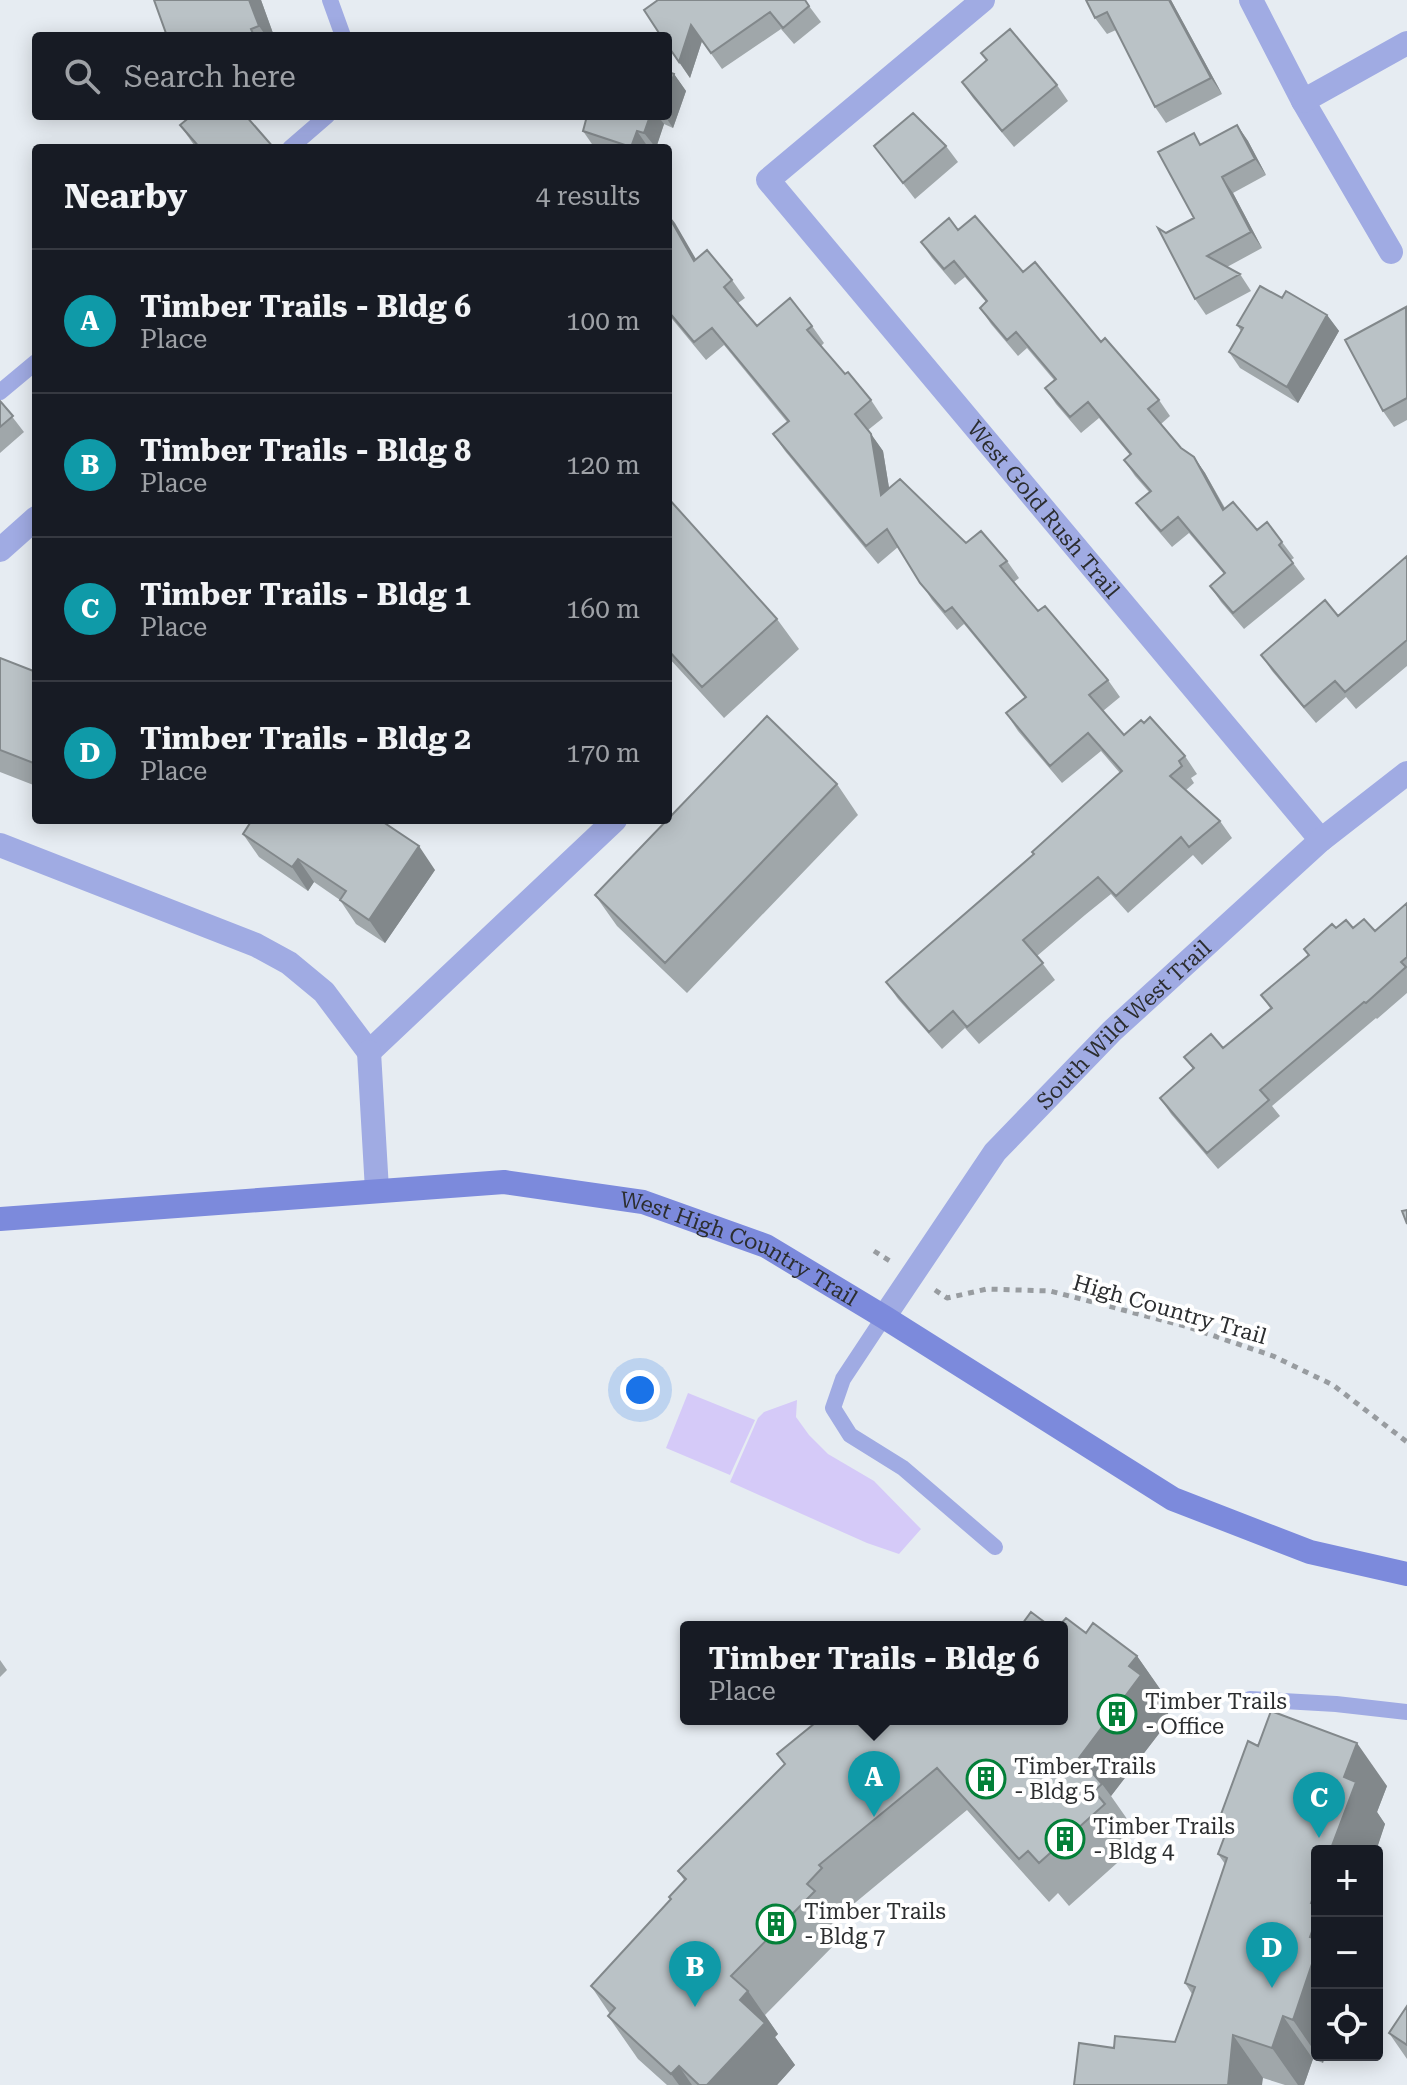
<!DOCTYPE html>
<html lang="en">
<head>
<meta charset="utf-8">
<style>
	body { margin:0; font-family:"Roboto Serif",serif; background:#20242c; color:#f1f3f6 }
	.controls { position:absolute; right:24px; bottom:24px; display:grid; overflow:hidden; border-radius:8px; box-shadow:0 4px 20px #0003 }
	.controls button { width:72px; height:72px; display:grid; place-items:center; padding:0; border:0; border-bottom:2px solid #363941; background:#171b24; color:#f1f3f6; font:40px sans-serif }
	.you { position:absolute; left:640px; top:1390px; width:28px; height:28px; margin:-20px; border:6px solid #fff; border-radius:50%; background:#1a73e8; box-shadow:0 0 0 12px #1a73e833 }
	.badge { display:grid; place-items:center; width:52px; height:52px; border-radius:50%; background:#038038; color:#fff; font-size:26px; font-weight:700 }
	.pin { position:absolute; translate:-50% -66px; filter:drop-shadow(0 2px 4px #0008) }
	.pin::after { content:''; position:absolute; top:42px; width:28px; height:24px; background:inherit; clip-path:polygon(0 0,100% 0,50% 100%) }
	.popup { position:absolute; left:680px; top:1621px; width:388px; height:104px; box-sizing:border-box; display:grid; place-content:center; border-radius:8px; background:#171b24; filter:drop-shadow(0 2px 6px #0005); font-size:26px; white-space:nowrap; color:#9ea1a6 }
	.popup b { font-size:30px; color:#f1f3f6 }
	.popup::after { content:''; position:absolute; left:50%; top:100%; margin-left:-16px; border:16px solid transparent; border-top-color:#171b24 }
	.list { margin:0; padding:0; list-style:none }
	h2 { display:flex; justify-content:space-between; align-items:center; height:104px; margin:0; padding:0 32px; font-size:34px }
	h2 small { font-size:26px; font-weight:400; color:#9ea1a6 }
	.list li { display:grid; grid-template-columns:52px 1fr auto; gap:24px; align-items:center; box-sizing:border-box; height:144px; padding:0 32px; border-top:2px solid #363941 }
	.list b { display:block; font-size:30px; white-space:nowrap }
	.list p { margin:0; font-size:26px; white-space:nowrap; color:#9ea1a6 }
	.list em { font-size:26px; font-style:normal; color:#9ea1a6 }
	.icon { flex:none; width:44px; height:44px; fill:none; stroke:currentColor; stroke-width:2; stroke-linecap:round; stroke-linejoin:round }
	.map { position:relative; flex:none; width:1407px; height:2085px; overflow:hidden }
	.search { position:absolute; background:#171b24; box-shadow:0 4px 20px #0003; left:32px; top:32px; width:640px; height:88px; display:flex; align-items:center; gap:20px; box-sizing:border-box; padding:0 28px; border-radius:8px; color:#9ea1a6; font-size:30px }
	.panel { position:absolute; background:#171b24; box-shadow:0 4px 20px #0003; left:32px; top:144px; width:640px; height:680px; border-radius:8px }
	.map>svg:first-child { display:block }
	.green { fill:#d5caf8 }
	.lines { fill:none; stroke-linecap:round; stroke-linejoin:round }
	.path { stroke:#989ca0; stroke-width:5; stroke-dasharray:6 6; stroke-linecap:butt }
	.lane { stroke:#a0abe3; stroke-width:16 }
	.street { stroke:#a0abe3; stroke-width:24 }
	.secondary { stroke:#7c8adc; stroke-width:24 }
	.wall { fill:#a0a7aa }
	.shaded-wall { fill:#82888b }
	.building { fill:#bac2c6; stroke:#82888b; stroke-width:2 }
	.labels { text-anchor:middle; stroke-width:8; stroke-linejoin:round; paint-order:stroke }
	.street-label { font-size:22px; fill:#2c2e30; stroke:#fff }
	.poi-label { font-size:22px; fill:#2c2e30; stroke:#fff; text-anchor:start }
</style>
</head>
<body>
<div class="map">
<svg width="1407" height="2085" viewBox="0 0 1407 2085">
	<rect width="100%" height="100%" fill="#e6ecf2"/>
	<!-- green -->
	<path class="green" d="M688,1393L755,1420L730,1475L666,1448Z
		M797,1400L796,1417L809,1435L828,1454L874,1481L921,1529L899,1554L867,1543L730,1482L758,1418L764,1412Z"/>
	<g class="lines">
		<!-- path -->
		<path class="path" d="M874,1251L890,1261
			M935,1290L947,1298L987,1289L1050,1291L1185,1326L1273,1356L1333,1385L1407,1442"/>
		<!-- lane -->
		<path class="lane" d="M330,0L343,36
			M290,148L327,116
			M0,392L36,362
			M884,1317L843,1379L833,1408L850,1435L903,1468L995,1547
			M1250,1699L1336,1704L1407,1712"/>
		<!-- street -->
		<g class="street">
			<path id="s1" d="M983,0L768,180L1321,840"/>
			<path d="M1251,0L1303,101L1391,252"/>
			<path d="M1303,101L1407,43"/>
			<path d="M0,550L36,518"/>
			<path d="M0,845L256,945L289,963L324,992L369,1052L615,820"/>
			<path d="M369,1052L377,1190"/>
			<path id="s2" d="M884,1317L995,1152L1112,1031L1321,840L1407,773"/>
		</g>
		<!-- secondary -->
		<path class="secondary" id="s3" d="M0,1219L504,1182L643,1202L766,1246L884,1317L1173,1499L1310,1552L1407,1574"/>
	</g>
	<!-- wall -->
	<path class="wall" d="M261,0L274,36H167Z
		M1086,0H1171L1222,94L1166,123L1155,107L1116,30L1107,34L1095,18Z
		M809,6L821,22L794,44L781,29L722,69L702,41L690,78L644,10Z
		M981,53L1057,85L1068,101L1014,147L973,98L962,82L987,61Z
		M674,74L686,91L673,128L664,124L656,148L648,147V148L594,147L583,131L586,119L584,116H668Z
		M180,125L274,148H196Z
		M1237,125L1248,141L1266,175L1233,193L1262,248L1227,267L1240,274L1251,291L1206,315L1195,299L1166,233L1194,218L1201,144Z
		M874,146H946L958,162L915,199Z
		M668,214L696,260L732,280L745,298L738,303L757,326H812L824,343L821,346L845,374L871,400L883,418L868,430L883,451L889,488L966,543L1007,561L1019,578L1014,582L1038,611L1108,680L1120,697L1103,711L1124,735L1185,756L1197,774L1191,778L1194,783L1186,790L1220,821L1232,838L1202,865L1193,855L1128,913L1111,894L1085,915L1037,956L1055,980L979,1044L965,1028L942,1049L898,999L886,982L1034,854L1120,773L1101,751L1062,783L1018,731L1006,713L1025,698L964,624L957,630L932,600L898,547L878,564L785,451L773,434L787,422L724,345L706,360L668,314Z
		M958,230L1023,272L1101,342L1159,400L1170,416L1161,424L1181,448L1194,457L1205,473L1225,508L1257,530L1282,542L1294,558L1291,560L1305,579L1244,629L1221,602L1210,586L1224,574L1189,533L1172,547L1148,519L1136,503L1149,492L1135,476L1124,460L1130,455L1099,418L1081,433L1056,404L1045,388L1054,380L1027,348L1018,356L991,324L980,308L986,302L965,277L955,285L932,258L921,242Z
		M1282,298L1327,315L1339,331L1298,403L1240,368L1229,352L1241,331L1237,325Z
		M1407,307V420L1394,427L1383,411Z
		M0,401L24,432L0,453Z
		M668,498L777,619L799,649L724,718L668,657Z
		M1407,556V666L1356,709L1346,697L1316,723L1272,671L1261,655L1338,616Z
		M0,658L36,672V786L0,772Z
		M837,784L858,815L687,993L617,926L595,895Z
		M243,834L435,870L385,943L356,924L340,900L314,882L308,891L259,857Z
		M1407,903V993L1377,1019L1376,1018L1272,1106L1280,1116L1218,1169L1171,1114L1160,1098L1193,1069L1184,1057L1223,1048L1270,1008L1261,995L1308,955L1304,949L1336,928H1353L1375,931Z
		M1086,1633L1137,1656L1167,1699L1162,1705L1171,1718L1111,1796L1132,1826L1125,1833L1135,1847L1069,1906L1058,1893L1049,1902L967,1810L850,1907L852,1911L839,1925L845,1934L765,2015L778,2034L775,2037L795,2065L777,2085H667L638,2059L608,2016L610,2014L591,1986L671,1900L684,1880L678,1871L1062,1719Z
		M0,1660L7,1670L0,1677Z
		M1258,1746L1387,1786L1377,1812L1385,1824L1376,1851H1317V2055H1325L1323,2063L1313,2059L1304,2085H1285L1263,2078L1114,2048L1175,2042L1192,1994L1185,1983L1225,1864L1218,1854L1228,1829L1220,1817Z
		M1407,2006V2059L1389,2033Z"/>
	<!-- shaded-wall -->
	<path class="shaded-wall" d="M249,0H261L274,36H266L259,26Z
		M1169,0H1171L1222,94L1211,78Z
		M691,25L702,41L690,78L679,62Z
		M674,74L686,91L673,128L665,116H668V94Z
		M650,116H658L664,124L656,148L644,133Z
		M1237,125L1248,141L1266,175L1255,159Z
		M637,131L648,147V148L631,147Z
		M1222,177L1233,193L1262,248L1251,232Z
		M668,214L675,223L707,278L694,261Z
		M1327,315L1339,331L1298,403L1287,387Z
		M871,434L883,451L893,512L881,495Z
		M1194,457L1205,473L1234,526L1223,510Z
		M419,846L435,870L385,943L369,920Z
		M298,859L314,882L308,891L292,867Z
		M1137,1656L1167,1699L1162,1705L1171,1718L1111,1796L1102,1784L1079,1758L1129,1666Z
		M1357,1743L1387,1786L1377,1812L1385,1824L1376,1851H1330L1344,1777Z
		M1317,1886V1912L1311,1903Z
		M1317,1917V1946L1310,1937Z
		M1317,1949V2055L1293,2020Z
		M748,1991L778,2034L775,2037L795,2065L777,2085H707L740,2000Z
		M1283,2016L1313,2059L1304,2085H1298L1272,2048Z
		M1233,2035L1263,2078L1262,2085H1228Z
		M1317,2055H1325L1323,2063Z
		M679,2066L692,2085H679L671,2074Z"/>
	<!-- building -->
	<path class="building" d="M154,0H249L259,26L251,29L254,36H167Z
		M658,0H805L809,6L783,28L770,12L711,53L691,25L679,62L668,46V36H661L644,10Z
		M1086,0H1169L1211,78L1155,107L1107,12L1095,18Z
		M1010,29L1057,85L1002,131L962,82L987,60L981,53Z
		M668,72L674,74L668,94Z
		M913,113L946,146L903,183L874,146Z
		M191,116H246L274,148H200L180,125Z
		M587,116H650L644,133L637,131L631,147L583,131Z
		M1237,125L1255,159L1222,177L1251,232L1207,256L1240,274L1195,299L1158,228L1166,233L1194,218L1158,152L1194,133L1200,145Z
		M668,215L694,261L707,250L732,280L724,287L757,326L790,298L812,326L807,330L845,374L848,372L871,400L855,414L871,434L881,495L900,479L966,543L981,531L1007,561L1000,566L1038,611L1045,606L1108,680L1089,695L1124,735L1141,720L1144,723L1150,717L1185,756L1179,761L1182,766L1170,776L1220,821L1189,847L1181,837L1116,896L1098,877L1023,940L1043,963L967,1027L953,1011L929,1032L886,982L1034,854L1032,852L1122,771L1088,733L1050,766L1006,713L1026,697L952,607L945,612L920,583L887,529L866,546L773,434L789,421L712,328L694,342L668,311Z
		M975,216L1023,272L1035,262L1101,342L1105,338L1159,400L1148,409L1181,448L1194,457L1223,510L1233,502L1257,530L1267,522L1282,542L1279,545L1293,563L1233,613L1210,586L1225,573L1178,517L1161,531L1136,503L1151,491L1124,460L1131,454L1088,402L1070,417L1045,388L1056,379L1016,332L1007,340L980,308L987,301L954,261L944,269L921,242L949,218L958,230Z
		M1260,286L1282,298L1286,291L1327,315L1287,387L1229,352L1243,328L1237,325Z
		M1406,307L1407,398L1383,411L1345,340Z
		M0,401L13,416L0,427Z
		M668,498L777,619L702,687L668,650Z
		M1407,556V640L1345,692L1335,681L1304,707L1261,655L1325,600L1338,616Z
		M0,658L36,672V764L0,750Z
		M767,716L837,784L665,963L595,895Z
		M252,820H380L419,846L369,920L340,900L346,891L298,859L292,867L243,834Z
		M1407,903V957L1401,962L1406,967L1366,1003L1364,1002L1260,1090L1269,1100L1207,1153L1160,1098L1194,1068L1184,1057L1211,1034L1223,1048L1272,1008L1261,995L1309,955L1304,949L1332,924L1336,928L1346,920L1353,928L1364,919L1375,931Z
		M1407,1210V1224L1402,1211Z
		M1031,1612L1051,1627H1020Z
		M1066,1618L1086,1633L1093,1623L1137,1656L1129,1666L1141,1675L1079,1758L1102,1784L1094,1791L1105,1804L1039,1863L1028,1851L1019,1859L937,1768L819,1865L822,1868L807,1884L815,1891L731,1976L748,1991L740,2000L765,2023L707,2085H699L679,2066L671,2074L608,2016L615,2008L591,1986L671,1899L669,1897L686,1879L678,1871L785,1764L777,1754L820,1719H1062V1627H1058Z
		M1271,1711L1357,1743L1344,1777L1356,1782L1330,1851H1317V1886L1311,1903L1317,1905V1917L1310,1937L1317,1939V1949L1293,2020L1283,2016L1272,2048L1233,2035L1228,2085H1074L1079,2043L1114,2048L1115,2036L1175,2042L1195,1987L1185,1983L1227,1858L1218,1854L1230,1822L1220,1817L1248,1741L1258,1746Z
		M1407,2006V2045L1389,2033Z"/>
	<!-- icons -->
	<defs>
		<g id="building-ring" transform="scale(2)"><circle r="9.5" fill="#fff" stroke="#038038" stroke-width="1.5"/><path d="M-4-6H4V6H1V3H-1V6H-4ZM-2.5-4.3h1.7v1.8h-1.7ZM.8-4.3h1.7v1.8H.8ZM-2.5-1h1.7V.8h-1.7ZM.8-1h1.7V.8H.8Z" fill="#038038"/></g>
	</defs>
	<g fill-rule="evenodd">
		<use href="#building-ring" x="1117" y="1714"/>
		<use href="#building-ring" x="986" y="1779"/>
		<use href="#building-ring" x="1065" y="1839"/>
		<use href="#building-ring" x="776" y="1924"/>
	</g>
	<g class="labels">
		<!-- street labels -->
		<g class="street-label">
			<text dy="8" stroke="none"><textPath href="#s1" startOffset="710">West Gold Rush Trail</textPath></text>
			<text dy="8" stroke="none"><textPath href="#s2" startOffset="380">South Wild West Trail</textPath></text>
			<text dy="8" stroke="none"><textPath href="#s3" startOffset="752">West High Country Trail</textPath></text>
			<text transform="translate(1170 1309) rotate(16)" y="8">High Country Trail</text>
		</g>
		<!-- poi labels -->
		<g class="poi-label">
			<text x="1145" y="1709">Timber Trails<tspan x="1145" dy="25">- Office</tspan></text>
			<text x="1014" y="1774">Timber Trails<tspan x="1014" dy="25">- Bldg 5</tspan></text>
			<text x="1093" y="1834">Timber Trails<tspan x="1093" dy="25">- Bldg 4</tspan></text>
			<text x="804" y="1919">Timber Trails<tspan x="804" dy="25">- Bldg 7</tspan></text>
		</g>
	</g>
</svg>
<div class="controls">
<button>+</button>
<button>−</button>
<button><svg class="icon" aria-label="locate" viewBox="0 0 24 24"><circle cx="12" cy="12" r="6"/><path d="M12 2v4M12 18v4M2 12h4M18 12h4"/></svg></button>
</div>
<div class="you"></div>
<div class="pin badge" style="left:874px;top:1817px;background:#0f9aa8">A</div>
<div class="popup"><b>Timber Trails - Bldg 6</b>Place</div>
<div class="pin badge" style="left:695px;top:2007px;background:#0f9aa8">B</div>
<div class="pin badge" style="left:1319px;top:1838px;background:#0f9aa8">C</div>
<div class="pin badge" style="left:1272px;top:1988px;background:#0f9aa8">D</div>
<div class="search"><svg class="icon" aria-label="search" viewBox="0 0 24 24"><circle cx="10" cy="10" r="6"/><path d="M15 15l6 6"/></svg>Search here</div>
<section class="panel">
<h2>Nearby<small>4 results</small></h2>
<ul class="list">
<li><span class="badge" style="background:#0f9aa8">A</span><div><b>Timber Trails - Bldg 6</b><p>Place</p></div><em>100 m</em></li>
<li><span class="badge" style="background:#0f9aa8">B</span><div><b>Timber Trails - Bldg 8</b><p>Place</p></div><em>120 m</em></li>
<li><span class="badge" style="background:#0f9aa8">C</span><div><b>Timber Trails - Bldg 1</b><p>Place</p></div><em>160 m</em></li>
<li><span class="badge" style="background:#0f9aa8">D</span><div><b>Timber Trails - Bldg 2</b><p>Place</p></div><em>170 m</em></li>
</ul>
</section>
</div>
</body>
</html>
